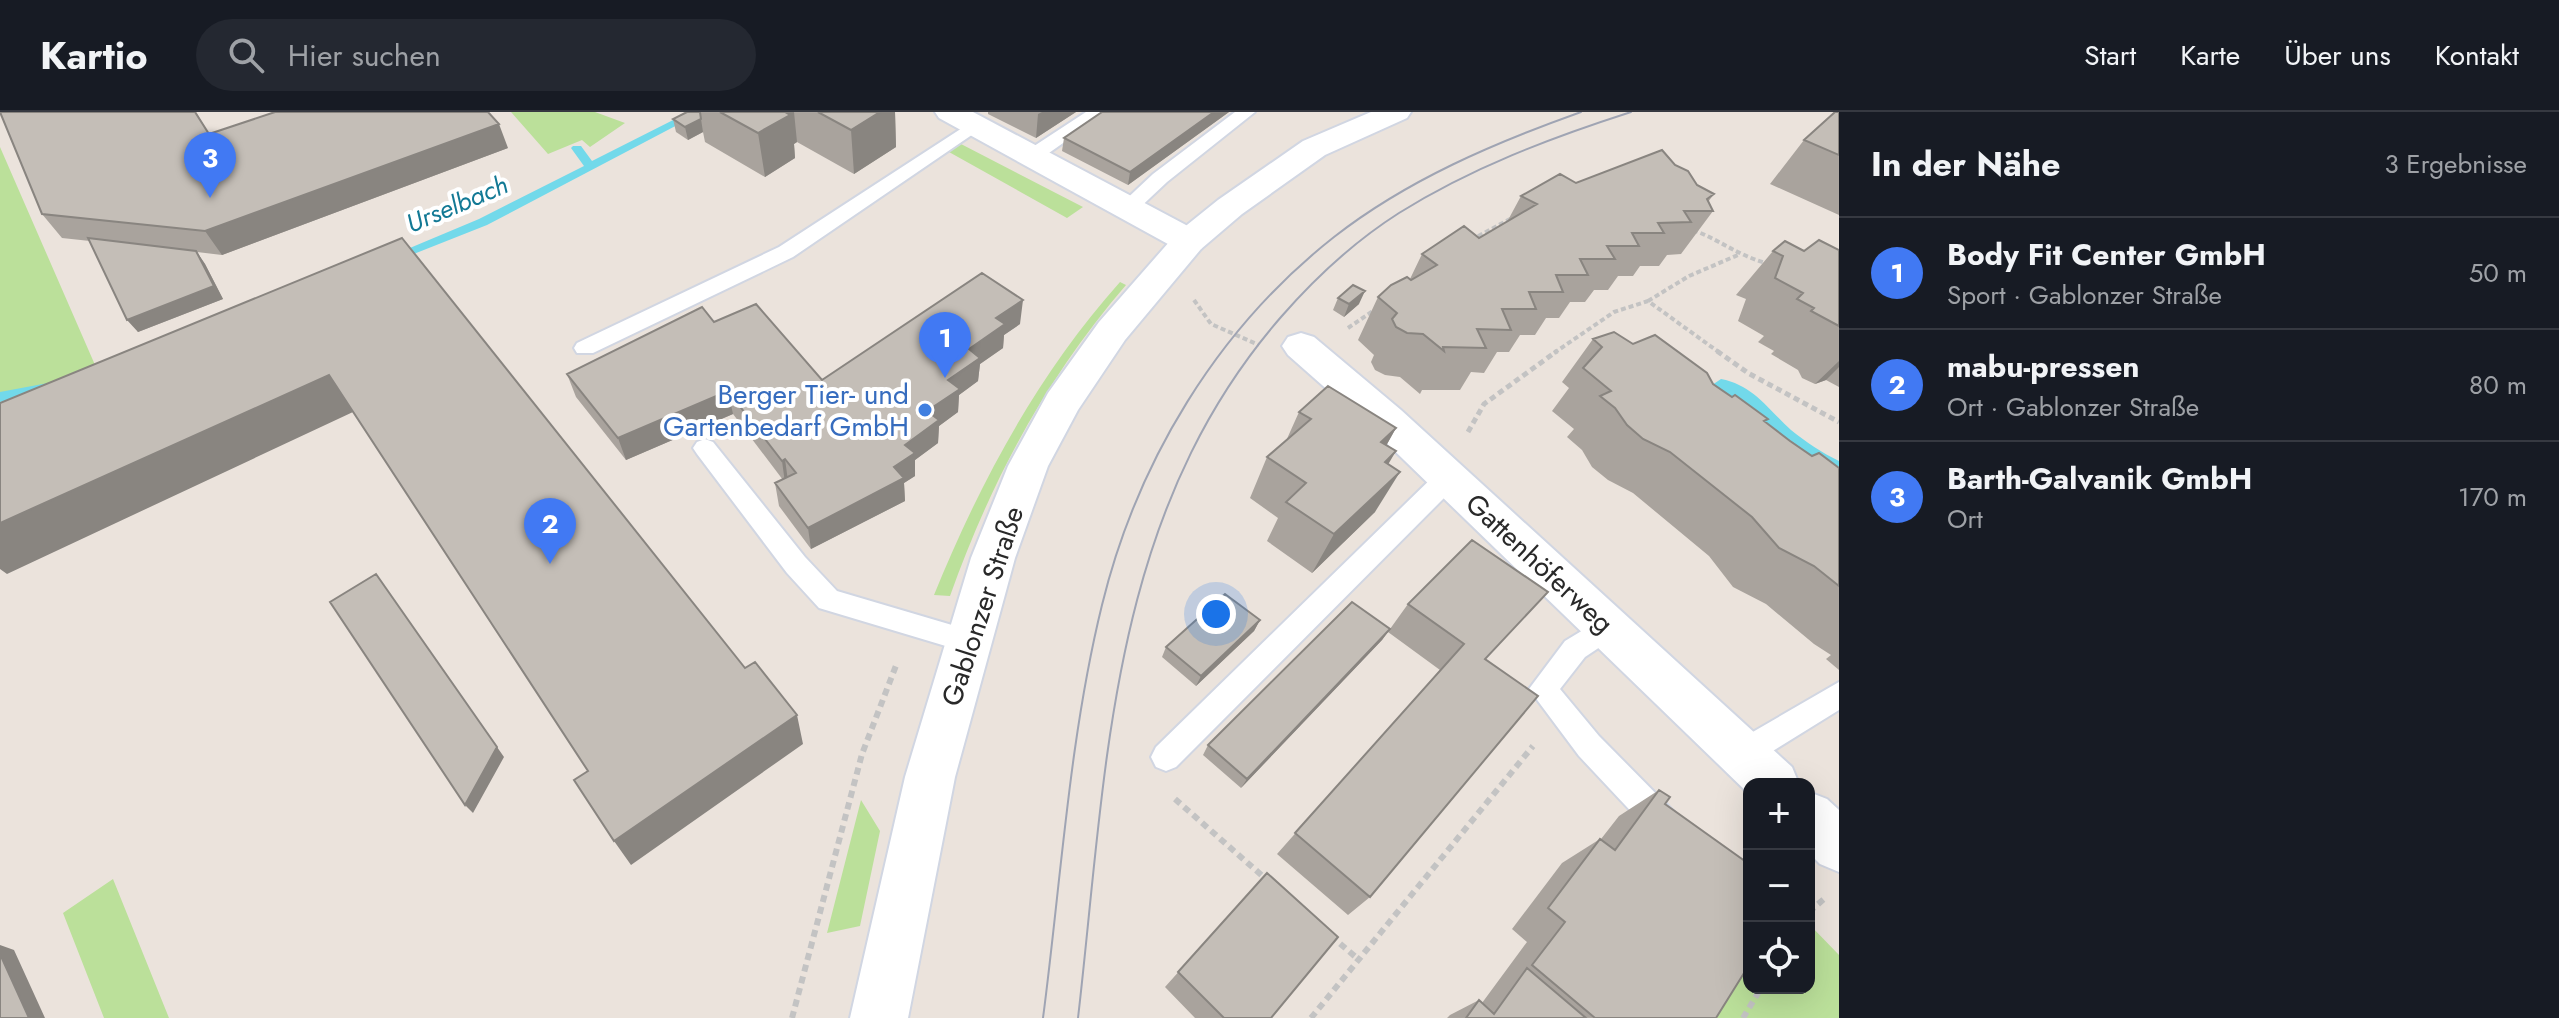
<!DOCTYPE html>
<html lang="de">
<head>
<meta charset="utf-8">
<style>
	body { margin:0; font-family:Jost,sans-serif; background:#242831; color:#f1f3f6 }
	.controls { position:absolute; right:24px; bottom:24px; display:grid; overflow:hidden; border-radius:16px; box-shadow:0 8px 32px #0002 }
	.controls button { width:72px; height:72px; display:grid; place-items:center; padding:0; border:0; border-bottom:2px solid #363941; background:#171b24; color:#f1f3f6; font:40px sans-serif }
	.you { position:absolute; left:1216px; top:502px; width:28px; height:28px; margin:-20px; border:6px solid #fff; border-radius:50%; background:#1a73e8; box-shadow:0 0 0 12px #1a73e833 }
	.badge { display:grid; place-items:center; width:52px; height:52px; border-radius:50%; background:#4179f3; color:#fff; font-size:26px; font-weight:700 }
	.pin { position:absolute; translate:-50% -66px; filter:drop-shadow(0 2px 4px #0008) }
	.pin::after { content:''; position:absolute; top:42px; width:28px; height:24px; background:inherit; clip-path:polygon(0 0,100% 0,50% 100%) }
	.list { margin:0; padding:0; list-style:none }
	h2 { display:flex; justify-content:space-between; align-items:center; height:104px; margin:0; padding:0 32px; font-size:34px }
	h2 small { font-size:26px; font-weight:400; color:#9ea1a6 }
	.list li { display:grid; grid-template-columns:52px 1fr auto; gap:24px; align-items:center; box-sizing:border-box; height:112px; padding:0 32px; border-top:2px solid #363941 }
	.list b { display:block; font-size:30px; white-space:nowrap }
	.list p { margin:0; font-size:26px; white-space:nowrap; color:#9ea1a6 }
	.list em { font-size:26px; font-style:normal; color:#9ea1a6 }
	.icon { flex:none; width:44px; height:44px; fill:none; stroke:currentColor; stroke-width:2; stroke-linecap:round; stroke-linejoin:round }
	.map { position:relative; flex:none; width:1839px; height:906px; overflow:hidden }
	header { display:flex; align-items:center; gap:48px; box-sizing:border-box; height:112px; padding:0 40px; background:#171b24; border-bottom:2px solid #363941 }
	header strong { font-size:38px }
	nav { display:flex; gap:44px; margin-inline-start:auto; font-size:28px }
	.search { width:560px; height:72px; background:#242831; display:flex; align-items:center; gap:20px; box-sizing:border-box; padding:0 28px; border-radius:44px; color:#9ea1a6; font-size:30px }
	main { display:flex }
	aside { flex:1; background:#171b24 }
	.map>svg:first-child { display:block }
	.green { fill:#bbe09a }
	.water { fill:#72d9ea }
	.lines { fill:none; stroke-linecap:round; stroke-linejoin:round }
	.stream { fill:#72d9ea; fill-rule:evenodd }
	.service-casing { stroke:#d1d6e2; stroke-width:4 }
	.minor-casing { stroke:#d1d6e2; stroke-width:4 }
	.secondary-casing { stroke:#d1d6e2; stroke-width:4 }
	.path-far2 { stroke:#c3c3c3; stroke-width:4; stroke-dasharray:5 3; stroke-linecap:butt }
	.path-far1 { stroke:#c3c3c3; stroke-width:5; stroke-dasharray:6 4; stroke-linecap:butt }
	.path { stroke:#c3c3c3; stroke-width:6; stroke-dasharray:7 5; stroke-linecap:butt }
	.service { fill:#fff; fill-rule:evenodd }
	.minor { fill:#fff; fill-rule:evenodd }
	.secondary { fill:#fff; fill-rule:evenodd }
	.tram { stroke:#9fa4b3; stroke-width:2 }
	.wall { fill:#a9a39d }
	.shaded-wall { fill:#898580 }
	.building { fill:#c4beb7; stroke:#898580; stroke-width:2 }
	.shop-dot { fill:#3f7fe0; stroke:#fff; stroke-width:3 }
	.labels { text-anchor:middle; stroke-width:8; stroke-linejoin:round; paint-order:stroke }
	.far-water-label { font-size:26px; font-style:italic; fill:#127995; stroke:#fff }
	.shop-label { font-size:28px; fill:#366cbe; stroke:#fff; text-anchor:end }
	.street-label { font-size:28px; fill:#292929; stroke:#fff }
</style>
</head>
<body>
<header>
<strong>Kartio</strong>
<div class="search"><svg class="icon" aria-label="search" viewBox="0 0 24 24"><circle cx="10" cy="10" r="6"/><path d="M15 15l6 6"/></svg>Hier suchen</div>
<nav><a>Start</a><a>Karte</a><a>Über uns</a><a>Kontakt</a></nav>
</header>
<main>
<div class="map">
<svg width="1839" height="906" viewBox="0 0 1839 906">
	<rect width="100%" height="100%" fill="#ebe3dc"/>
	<!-- green -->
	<path class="green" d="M511,0H595L625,11L590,35L582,28L548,42Z
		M961,32L1083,95L1067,106L949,40Z
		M0,35L102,269L0,289Z
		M1120,170L1126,173C1046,266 991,369 950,484L934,483C980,370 1038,262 1120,170Z
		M861,688L880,719L860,814L827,821Z
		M113,767L169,906H104L63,801Z
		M1749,812V876H1809V812L1839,843V906H1693Z"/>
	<!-- water -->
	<path class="water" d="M1721,267C1753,273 1768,297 1791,318C1806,330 1822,341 1839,349V371L1712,273Z"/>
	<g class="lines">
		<!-- stream -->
		<path class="stream" d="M689,0H702L487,113L396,149H388L386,146L479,107L584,54L571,36L573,34H581L592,49Z
			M48,271L53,272L55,276L53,280L0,290V280Z"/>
		<!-- service casing -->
		<g class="service-casing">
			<path id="service" d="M1086,0H1107L1039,48H1025L1023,44L1025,40Z
				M1235,0H1255L1167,70L1133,102H1119L1116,98L1119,94L1153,62Z
				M976,7L985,12L982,16L793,145L593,241H577L574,236L577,231L779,135Z
				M705,327L713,330L805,445L837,479L979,521L983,529L979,537L969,541L819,496L787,461L697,342L693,336L697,330Z
				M1449,356L1458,358L1461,365L1458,372L1176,655L1166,659L1156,655L1151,645L1156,635L1440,358Z
				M1608,503L1618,507L1622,515L1618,523L1585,545L1560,577L1599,624L1678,704L1682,715L1678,726L1667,730L1656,726L1579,644L1529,577L1565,529Z
				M1839,570V598L1752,652L1742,656L1732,652L1727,642L1732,632Z"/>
		</g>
		<!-- minor casing -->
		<g class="minor-casing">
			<path id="minor" d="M935,0H973L1201,121L1206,129L1201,137L1189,140L1177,137L939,6Z
				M1301,221L1314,225L1401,298L1792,655L1799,672H1749V682L1373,318L1288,243L1282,234L1288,225Z
				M1809,680L1827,687L1839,698V760L1820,752L1809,741Z"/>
		</g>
		<!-- secondary casing -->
		<g class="secondary-casing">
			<path id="secondary" d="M1371,0H1411L1407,6L1325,43L1242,102L1201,137L1125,228L1078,298L1048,354L1015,446L955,665L908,906H850L905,665L971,446L1008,354L1048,281L1099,210L1177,121L1218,88L1303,29Z"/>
		</g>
		<!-- path-far2 -->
		<path class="path-far2" d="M1693,118C1720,128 1737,143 1766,151
			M1471,128L1512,106
			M1194,188L1211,212L1259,233
			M1648,189L1689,164L1738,143
			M1348,216L1376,197
			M1554,241L1614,200L1648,189L1720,241"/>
		<!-- path-far1 -->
		<path class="path-far1" d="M1717,239L1748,261L1839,310
			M1468,320L1484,292L1557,239"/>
		<!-- path -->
		<path class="path" d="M1175,687L1267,768
			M1809,800L1824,787
			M1331,824L1358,847
			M792,906L862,642L897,551
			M1311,906L1533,634
			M1743,906L1761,876"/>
		<!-- service -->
		<use href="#service" class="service"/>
		<!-- minor -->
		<use href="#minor" class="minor"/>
		<!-- secondary -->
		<use href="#secondary" class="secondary"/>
		<!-- tram -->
		<path class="tram" d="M1043,906C1061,769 1069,627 1102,493C1137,350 1217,217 1334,125C1407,68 1494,31 1581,0
			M1078,906C1107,657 1108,404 1281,205C1315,166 1355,129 1399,101C1471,56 1550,26 1631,0"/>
	</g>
	<!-- wall -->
	<path class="wall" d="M0,0H196L209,22L508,36L222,143L197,140L205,152L223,187L138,220L90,129L62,126L42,102Z
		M687,0H895L896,35L854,62L797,30L794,32L795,46L765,65L705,30L703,20L688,28L676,20L673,7Z
		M988,0H1076L1036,26L988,2Z
		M1102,0H1229L1128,73L1062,39L1064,26Z
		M1839,0V103L1770,72L1804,28Z
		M1675,53L1697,73L1714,82L1708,90L1713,99L1681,142L1667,143L1659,154H1640L1633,164H1618L1608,178H1594L1585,190H1570L1559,206H1546L1535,223H1520L1509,240H1497L1484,261L1471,260L1460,278H1422L1420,282L1400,265L1385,263L1375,258L1371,250L1374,243L1358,228L1378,185L1410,167L1422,142L1479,126L1507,110L1521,84L1576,71Z
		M1839,138V275L1826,268L1815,272L1802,266L1798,258L1771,242L1774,239L1758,230L1764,224L1738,209L1746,187L1736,183L1773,139Z
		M1338,186L1359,192L1344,205L1333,198Z
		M714,210L822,268L1020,212L1004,223L1003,236L980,252L978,269L959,283L958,300L939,314L938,331L915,348V364L904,371L905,389L811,437L779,394L775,371L783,368L733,302L626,348L576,285L567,262Z
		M1593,227L1633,232L1713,272L1812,344L1839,356V558L1826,547L1831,543L1814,532L1766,492L1733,475L1709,444L1633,381L1608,368L1592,355L1582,338L1567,325L1574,317L1552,299L1569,276L1562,270Z
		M1299,300L1396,316L1386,334L1375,400L1312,461L1267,429L1278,406L1250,386L1267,345L1286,329Z
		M1408,492L1485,548L1370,785L1348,803L1277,742L1440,558L1388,520L1382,528L1241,676L1203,643L1208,633L1390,517Z
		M1260,508L1254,519L1196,574L1162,545L1166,535Z
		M1659,678L1665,692L1716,906H1447L1450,903L1479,888L1482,891L1527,830L1512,817L1562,751L1600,727H1601L1619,704Z
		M1267,761L1271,906H1195L1165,875Z"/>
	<!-- shaded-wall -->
	<path class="shaded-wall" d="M777,0H794L797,30L794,32L795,46L765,65L758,21Z
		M874,0H895L896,35L854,62L851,18Z
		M1042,0H1076L1036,26L1038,2Z
		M1214,0H1229L1128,73L1130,60Z
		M701,7L703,20L688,28L685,15Z
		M499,12L508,36L222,143L205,119Z
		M196,139L205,152L223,187L138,220L127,208Z
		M1365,179L1359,192L1344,205L1349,192Z
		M1023,188L1020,212L1004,223L1003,236L980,252L978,269L959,283L958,300L939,314L938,331L915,348V364L904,371L905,389L811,437L808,416L894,355L905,333L969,237L996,206Z
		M1839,249V255L1826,268L1815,272Z
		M329,263L353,300L7,462L0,457V411Z
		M728,279L733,302L626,348L618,326Z
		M1396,316L1373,357L1381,330Z
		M1396,339L1372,380L1385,350Z
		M785,347L788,369L785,371L782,349Z
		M1400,360L1375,400L1312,461L1334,422Z
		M376,462L504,645L473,701L465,693Z
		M1260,508L1254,519L1196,574L1201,564Z
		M1390,517L1382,528L1241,676L1247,667Z
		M797,603L803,632L631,753L614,729Z
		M0,833L14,838L45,906H29L0,842Z"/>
	<!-- building -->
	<path class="building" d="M0,0H195L209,22L275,0H488L499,12L205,119L42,102Z
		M687,0H700L701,7L685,15L673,7Z
		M720,0H785L790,3L758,21Z
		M818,0H880L851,18Z
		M1102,0H1214L1130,60L1064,26Z
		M1835,0H1839V43L1804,28Z
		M1662,38L1675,53L1688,59L1697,73L1714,82L1707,87L1713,99H1684L1691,110L1658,111L1664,121H1632L1639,134H1607L1615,147H1580L1588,163H1556L1563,180H1529L1536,197H1502L1511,218L1477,217L1486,236L1443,235L1444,239L1423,222L1407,221L1396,215L1392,207L1397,201L1378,185L1391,173L1407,165L1411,168L1437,153L1422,142L1464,114L1479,126L1537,92L1521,84L1560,62L1576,71Z
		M88,126L196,139L214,174L127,208Z
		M402,126L745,556L755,550L797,603L614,729L574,668L588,659L329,263L0,411V291Z
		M1819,128L1839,138V214L1811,199L1814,196L1797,187L1803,181L1775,166L1783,144L1773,139L1785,129L1804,139Z
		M982,161L1023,188L996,206L1005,212L969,237L980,246L948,268L960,277L927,299L939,308L905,333L915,341L894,355L904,366L808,416L775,371L796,361L785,347L782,349L728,279L618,326L567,262L702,195L714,210L756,192L822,268Z
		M1353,173L1365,179L1349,192L1338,186Z
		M1614,220L1633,232L1655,223L1707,261L1713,272L1732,285L1735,283L1768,307L1764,309L1790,329L1812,344L1819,341L1839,356V474L1814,454L1779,436L1752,405L1670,340L1643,327L1627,313L1615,296L1600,284L1611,279L1583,256L1602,235L1593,227Z
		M1328,274L1396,316L1381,330L1396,339L1385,350L1400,360L1334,422L1286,390L1306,371L1267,345L1311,307L1299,300Z
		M1472,428L1548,480L1485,547L1538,584L1370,785L1295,721L1464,532L1408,492Z
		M376,462L497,635L465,693L330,490Z
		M1225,482L1260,508L1201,564L1166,535Z
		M1352,490L1390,517L1247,667L1208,633Z
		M1659,678L1670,685L1665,692L1749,752V853L1716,906H1595L1532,853L1565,810L1548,796L1600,727L1615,738Z
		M1267,761L1338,825L1271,906H1224L1178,860Z
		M0,842L29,906H0Z
		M1527,856L1586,906H1466L1479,888L1494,902Z"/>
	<!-- markers -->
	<circle class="shop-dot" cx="925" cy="298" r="8"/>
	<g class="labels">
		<!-- far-water labels -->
		<g class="far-water-label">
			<text transform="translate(457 92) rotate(-23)" y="9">Urselbach</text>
		</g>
		<!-- shop labels -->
		<g class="shop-label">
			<text x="909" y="292">Berger Tier- und<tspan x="909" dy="32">Gartenbedarf GmbH</tspan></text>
		</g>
		<!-- street labels -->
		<g class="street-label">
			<text transform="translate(1540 451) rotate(43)" y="10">Gattenhöferweg</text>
			<text transform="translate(982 494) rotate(-72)" y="10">Gablonzer Straße</text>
		</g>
	</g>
</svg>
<div class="controls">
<button>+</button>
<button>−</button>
<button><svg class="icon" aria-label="locate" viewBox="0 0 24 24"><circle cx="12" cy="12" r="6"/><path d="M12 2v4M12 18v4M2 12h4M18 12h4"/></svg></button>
</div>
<div class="you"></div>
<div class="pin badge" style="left:945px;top:266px">1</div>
<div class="pin badge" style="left:550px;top:452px">2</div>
<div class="pin badge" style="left:210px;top:86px">3</div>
</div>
<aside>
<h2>In der Nähe<small>3 Ergebnisse</small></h2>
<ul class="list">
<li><span class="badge">1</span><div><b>Body Fit Center GmbH</b><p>Sport · Gablonzer Straße</p></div><em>50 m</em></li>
<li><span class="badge">2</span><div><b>mabu-pressen</b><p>Ort · Gablonzer Straße</p></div><em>80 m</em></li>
<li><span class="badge">3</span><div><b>Barth-Galvanik GmbH</b><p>Ort</p></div><em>170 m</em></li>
</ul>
</aside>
</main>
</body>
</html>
